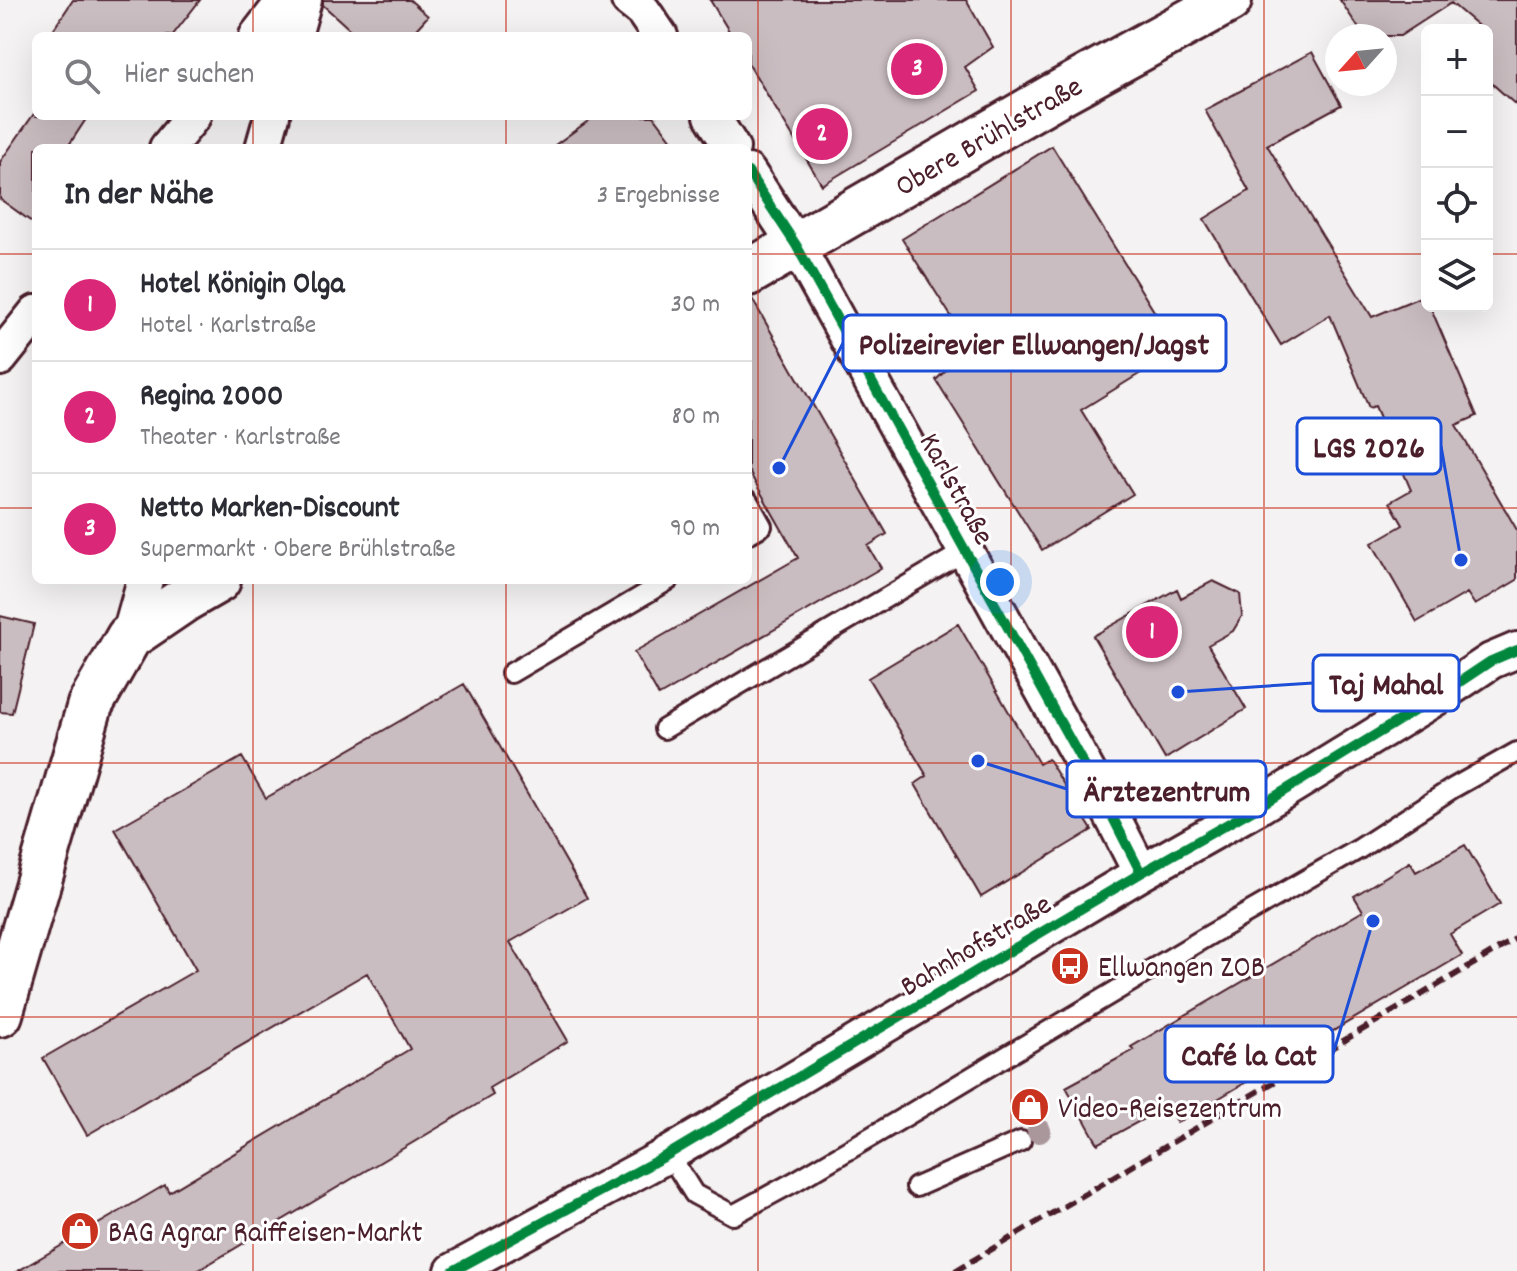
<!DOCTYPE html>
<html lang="de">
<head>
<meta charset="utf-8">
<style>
	body { margin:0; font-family:Dekko,sans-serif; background:#f2f2f3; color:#2b2b33 }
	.controls { position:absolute; right:24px; top:24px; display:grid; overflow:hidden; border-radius:12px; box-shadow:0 8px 32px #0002 }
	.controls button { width:72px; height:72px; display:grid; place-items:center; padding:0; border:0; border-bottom:2px solid #e1e1e2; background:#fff; color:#2b2b33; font:40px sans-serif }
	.compass { position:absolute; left:1325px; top:24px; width:72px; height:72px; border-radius:50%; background:#fff; box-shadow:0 8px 32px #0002; rotate:243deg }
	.you { position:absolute; left:1000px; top:582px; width:28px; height:28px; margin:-20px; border:6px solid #fff; border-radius:50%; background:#1a73e8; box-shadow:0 0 0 12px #1a73e833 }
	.badge { display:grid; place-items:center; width:52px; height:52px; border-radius:50%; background:#db2777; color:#fff; font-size:26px; font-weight:700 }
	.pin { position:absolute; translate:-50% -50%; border:4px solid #fff; box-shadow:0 2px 8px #0006 }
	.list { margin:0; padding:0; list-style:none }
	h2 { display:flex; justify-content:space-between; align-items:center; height:104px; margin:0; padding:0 32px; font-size:34px }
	h2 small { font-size:26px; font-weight:400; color:#7c7c81 }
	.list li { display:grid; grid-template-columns:52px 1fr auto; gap:24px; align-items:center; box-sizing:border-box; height:112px; padding:0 32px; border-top:2px solid #e1e1e2 }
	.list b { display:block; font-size:30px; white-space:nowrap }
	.list p { margin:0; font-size:26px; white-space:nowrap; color:#7c7c81 }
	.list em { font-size:26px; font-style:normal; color:#7c7c81 }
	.icon { flex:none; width:44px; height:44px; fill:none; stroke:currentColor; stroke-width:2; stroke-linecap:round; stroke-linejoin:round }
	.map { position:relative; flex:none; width:1517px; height:1271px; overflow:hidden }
	.search { position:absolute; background:#fff; box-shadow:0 8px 32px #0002; left:32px; top:32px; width:720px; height:88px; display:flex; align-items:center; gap:20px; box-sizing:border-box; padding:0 28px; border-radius:12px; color:#7c7c81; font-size:30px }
	.panel { position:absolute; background:#fff; box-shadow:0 8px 32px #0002; left:32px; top:144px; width:720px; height:440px; border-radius:12px }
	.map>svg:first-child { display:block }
	.building { fill:#cabdc1; stroke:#4a1f2b; stroke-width:2 }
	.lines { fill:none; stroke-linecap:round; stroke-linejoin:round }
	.service-casing { stroke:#4a1f2b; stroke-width:24 }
	.minor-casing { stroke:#4a1f2b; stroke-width:40 }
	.tertiary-casing { stroke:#4a1f2b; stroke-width:50 }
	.service { stroke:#fff; stroke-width:18 }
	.minor { stroke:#fff; stroke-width:34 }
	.tertiary { stroke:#fff; stroke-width:44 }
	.rail { stroke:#4a1f2b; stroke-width:6; stroke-dasharray:12 6; stroke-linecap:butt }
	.cycleway-casing { stroke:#fff; stroke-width:15 }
	.cycleway { stroke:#00873e; stroke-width:10 }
	.tree { fill:#aa979c }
	.grid { fill:none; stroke:#c8321e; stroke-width:2; stroke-opacity:0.55 }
	.labels { text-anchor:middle; stroke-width:6; stroke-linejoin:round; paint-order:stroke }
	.street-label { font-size:30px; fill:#4a1f2b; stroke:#fff }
	.poi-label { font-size:30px; fill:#4a1f2b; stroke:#fff; text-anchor:start }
	.leader { fill:none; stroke:#1d4ed8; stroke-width:3 }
	.callout-dot { fill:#1d4ed8; stroke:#fff; stroke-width:3 }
	.callout { fill:#fff; stroke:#1d4ed8; stroke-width:3 }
	.callout-label { font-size:32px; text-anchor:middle; font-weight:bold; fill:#4a1f2b }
</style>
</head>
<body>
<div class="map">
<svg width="1517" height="1271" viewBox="0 0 1517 1271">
	<rect width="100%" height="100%" fill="#f4f2f2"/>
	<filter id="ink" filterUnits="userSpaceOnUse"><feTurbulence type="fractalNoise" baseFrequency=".0125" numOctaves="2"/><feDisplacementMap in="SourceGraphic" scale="16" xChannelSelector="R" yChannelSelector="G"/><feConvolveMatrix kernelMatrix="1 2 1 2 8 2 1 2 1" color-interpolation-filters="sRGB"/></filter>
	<g filter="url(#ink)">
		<!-- building -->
		<path class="building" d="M73,0H200L172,36H49Z
			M323,0H410L428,16L410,36H357L323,5Z
			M710,0H966L993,47L965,67L979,91L822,185L748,63V36H732Z
			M1340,0H1517V106L1487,79V30H1483L1451,3L1400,36H1364Z
			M1312,52L1341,105L1267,145L1372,317L1425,295L1427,306H1430L1477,416L1456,425L1517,530V580L1475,605L1467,593L1417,622L1372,543L1403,525L1390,502L1411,490L1375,406L1369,408L1330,315L1281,345L1204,219L1249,191L1205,110Z
			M36,111V116H88L67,148H36V225L0,199V162Z
			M595,116H654L678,148H551Z
			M1052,146L1178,350L1081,410L1133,494L1042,550L936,380L970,346L902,239Z
			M751,297L887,534L868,546L881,568L659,696L634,652L798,558L748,470V298Z
			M1213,581L1240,594L1242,616L1233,631L1208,645L1246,709L1165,759L1093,636L1177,589L1181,598Z
			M0,616L34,624L12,713L0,712Z
			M958,624L1039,764L1048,759L1092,830L981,897L915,784L927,776L868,678Z
			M464,684L587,898L510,942L568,1041L489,1088L493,1095L197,1271H18L165,1185L169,1192L410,1049L367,973L87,1135L43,1058L196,970L115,829L242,757L266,798Z
			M1465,845L1500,904L1450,934L1462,955L1177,1123L1167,1106L1098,1144L1066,1087L1134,1050L1131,1047L1363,911L1354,896L1410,862L1416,872Z"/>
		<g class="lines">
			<!-- service casing -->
			<g class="service-casing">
				<path id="service" d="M748,501L762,526L748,534
					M511,673L669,580
					M664,729L965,551
					M669,1154L694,1194L733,1215L794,1182L896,1122L1211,934L1359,849L1453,788L1517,752
					M916,1187L1021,1141"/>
			</g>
			<!-- minor casing -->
			<g class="minor-casing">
				<path id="minor" d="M629,0L643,11L660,36
					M257,36L285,0
					M294,36L304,0
					M712,116L732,148
					M167,148L193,116
					M263,148L272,116
					M748,172L796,245L1110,812L1141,873
					M0,358L36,313
					M129,637L145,580
					M453,1271L669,1154L1141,873L1261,805L1437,697L1491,661L1517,650"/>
			</g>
			<!-- tertiary casing -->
			<g class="tertiary-casing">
				<path id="tertiary" d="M748,273L1054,96L1229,0
					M0,1014L90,705L129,637L185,599L218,580"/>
			</g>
			<!-- service -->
			<use href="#service" class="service"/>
			<!-- minor -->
			<use href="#minor" class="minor"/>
			<!-- tertiary -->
			<use href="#tertiary" class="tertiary"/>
			<!-- rail -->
			<path class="rail" d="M955,1271L1517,938"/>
			<!-- cycleway casing -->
			<g class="cycleway-casing">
				<path id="cycleway" d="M748,172L796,245L1110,812L1141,873
					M453,1271L669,1154L1141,873L1261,805L1437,697L1491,661L1517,650"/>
			</g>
			<!-- cycleway -->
			<use href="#cycleway" class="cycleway"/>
		</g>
		<!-- trees -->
		<circle class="tree" cx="1039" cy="1131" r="12"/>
	</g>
	<!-- grid -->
	<path class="grid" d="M253,0V36M506,0V36M758,0V1271M1011,0V1271M1264,0V1271M253,116V148M506,116V148M0,254H36M748,254H1427M1487,254H1517M0,508H36M748,508H1517M253,580V1271M506,580V1271M0,763H1517M0,1017H1517"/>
	<!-- icons -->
	<defs>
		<g id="bus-disc" transform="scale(2)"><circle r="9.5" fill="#c8321e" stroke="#fff"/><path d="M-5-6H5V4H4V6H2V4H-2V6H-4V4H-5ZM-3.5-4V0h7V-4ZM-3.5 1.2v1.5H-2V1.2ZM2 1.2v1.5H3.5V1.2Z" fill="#fff"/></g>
		<g id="shop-disc" transform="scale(2)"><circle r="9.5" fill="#c8321e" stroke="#fff"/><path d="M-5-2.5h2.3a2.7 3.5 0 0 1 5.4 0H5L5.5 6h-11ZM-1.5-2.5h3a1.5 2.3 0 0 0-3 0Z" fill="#fff"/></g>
	</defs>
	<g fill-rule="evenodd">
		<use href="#bus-disc" x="1070" y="966"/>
		<use href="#shop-disc" x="1030" y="1107"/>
		<use href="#shop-disc" x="80" y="1231"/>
	</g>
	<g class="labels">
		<!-- street labels -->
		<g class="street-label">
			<text transform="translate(988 135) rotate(-30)" y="10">Obere Brühlstraße</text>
			<text transform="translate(958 488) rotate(61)" y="10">Karlstraße</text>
			<text transform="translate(975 944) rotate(-31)" y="10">Bahnhofstraße</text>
		</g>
		<!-- poi labels -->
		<g class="poi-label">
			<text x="1098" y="976">Ellwangen ZOB</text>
			<text x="1058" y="1117">Video-Reisezentrum</text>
			<text x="108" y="1241">BAG Agrar Raiffeisen-Markt</text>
		</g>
	</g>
	<!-- callouts -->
	<path class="leader" d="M779 468L843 343M1461 560L1441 446M1178 692L1313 683M978 761L1067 789M1373 921L1333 1054"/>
	<g class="callout-dot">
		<circle cx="779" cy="468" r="8"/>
		<circle cx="1461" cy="560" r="8"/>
		<circle cx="1178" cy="692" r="8"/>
		<circle cx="978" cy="761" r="8"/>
		<circle cx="1373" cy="921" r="8"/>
	</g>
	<g class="callout">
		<rect x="843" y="315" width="383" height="56" rx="8"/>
		<rect x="1297" y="418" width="144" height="56" rx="8"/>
		<rect x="1313" y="655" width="146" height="56" rx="8"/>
		<rect x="1067" y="761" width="199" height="56" rx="8"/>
		<rect x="1165" y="1026" width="168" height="56" rx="8"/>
	</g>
	<g class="callout-label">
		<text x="1034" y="354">Polizeirevier Ellwangen/Jagst</text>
		<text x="1369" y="457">LGS 2026</text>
		<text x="1386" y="694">Taj Mahal</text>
		<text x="1167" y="801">Ärztezentrum</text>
		<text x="1249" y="1065">Café la Cat</text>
	</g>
</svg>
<div class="controls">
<button>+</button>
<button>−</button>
<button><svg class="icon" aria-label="locate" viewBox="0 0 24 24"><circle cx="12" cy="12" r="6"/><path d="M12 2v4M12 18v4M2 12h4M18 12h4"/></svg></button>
<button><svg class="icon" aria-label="layers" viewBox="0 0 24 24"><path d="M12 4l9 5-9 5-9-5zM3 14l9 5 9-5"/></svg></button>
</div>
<svg class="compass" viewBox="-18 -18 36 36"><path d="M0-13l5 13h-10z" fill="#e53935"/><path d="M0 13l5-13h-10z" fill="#7c7c81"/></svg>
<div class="you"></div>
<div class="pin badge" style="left:1152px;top:632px">1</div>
<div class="pin badge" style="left:822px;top:134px">2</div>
<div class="pin badge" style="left:917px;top:69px">3</div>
<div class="search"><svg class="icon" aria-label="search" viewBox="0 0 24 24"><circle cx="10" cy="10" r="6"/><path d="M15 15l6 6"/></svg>Hier suchen</div>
<section class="panel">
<h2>In der Nähe<small>3 Ergebnisse</small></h2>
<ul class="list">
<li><span class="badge">1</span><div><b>Hotel Königin Olga</b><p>Hotel · Karlstraße</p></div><em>30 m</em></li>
<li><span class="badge">2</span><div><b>Regina 2000</b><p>Theater · Karlstraße</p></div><em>80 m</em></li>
<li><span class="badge">3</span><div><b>Netto Marken-Discount</b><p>Supermarkt · Obere Brühlstraße</p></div><em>90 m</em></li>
</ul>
</section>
</div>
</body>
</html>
